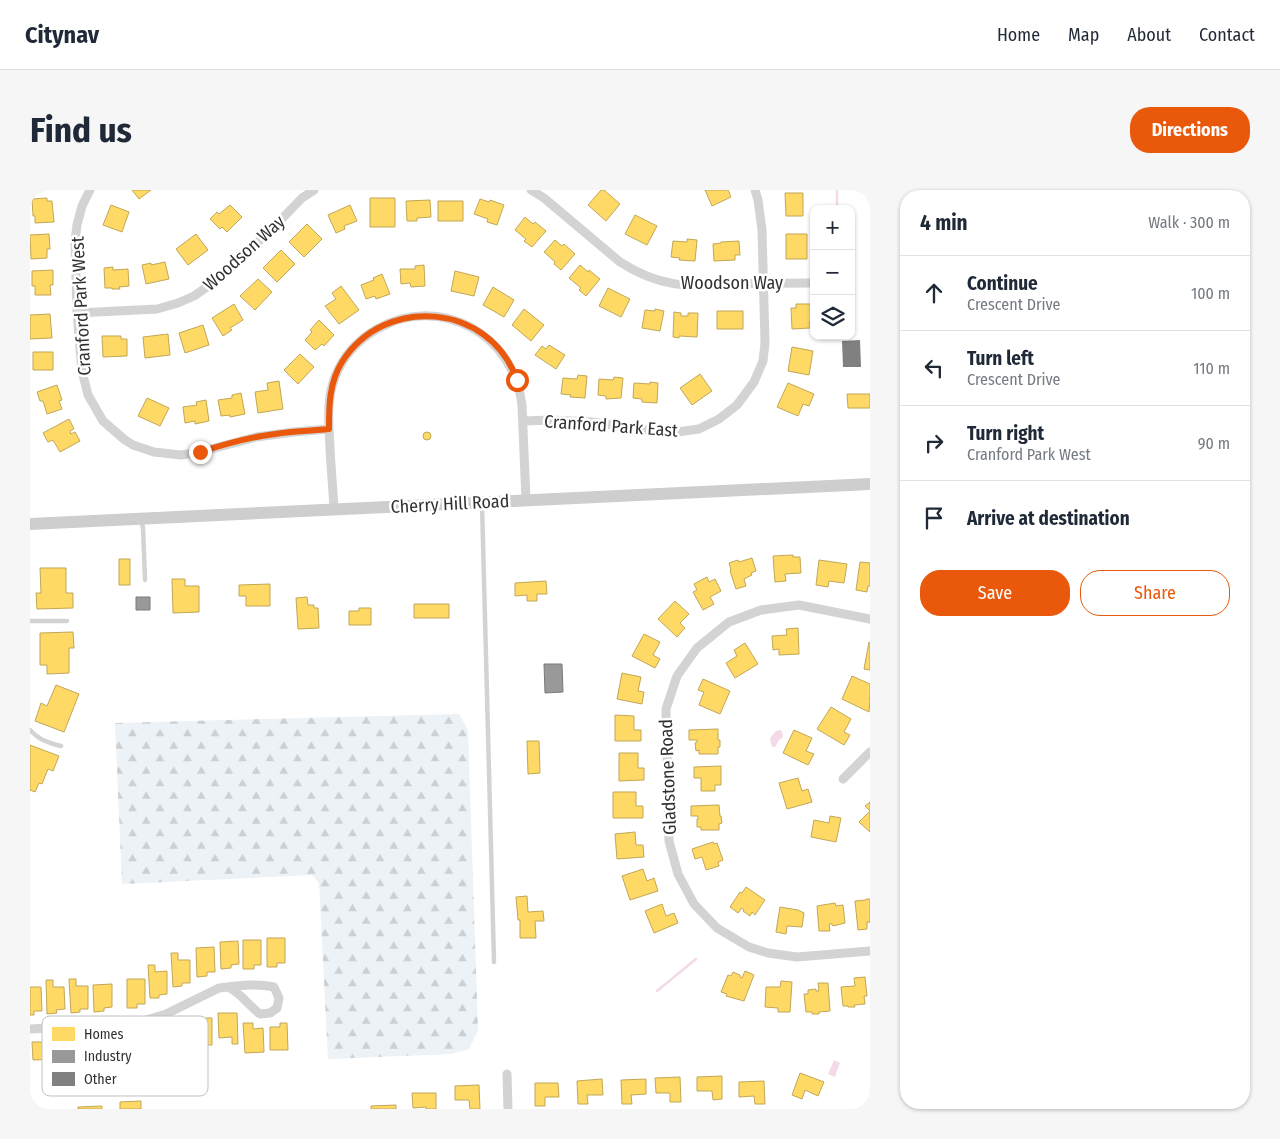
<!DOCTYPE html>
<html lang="en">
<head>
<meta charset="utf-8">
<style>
	body { margin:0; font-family:"Fira Sans Condensed",sans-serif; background:#f6f6f7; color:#1f2937 }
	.controls { position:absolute; right:15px; top:15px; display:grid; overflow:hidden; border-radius:10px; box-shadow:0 1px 4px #0004 }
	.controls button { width:45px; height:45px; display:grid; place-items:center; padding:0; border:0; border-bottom:1px solid #e0e1e3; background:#fff; color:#1f2937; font:25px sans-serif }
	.stop { position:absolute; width:15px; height:15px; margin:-11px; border:4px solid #ea580c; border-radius:50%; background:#fff }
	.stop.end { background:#ea580c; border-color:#fff; box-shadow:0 1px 5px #0008 }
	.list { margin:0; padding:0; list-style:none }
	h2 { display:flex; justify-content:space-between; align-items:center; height:65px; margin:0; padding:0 20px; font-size:21px }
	h2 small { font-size:16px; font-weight:400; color:#747a83 }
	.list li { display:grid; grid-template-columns:32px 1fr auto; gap:15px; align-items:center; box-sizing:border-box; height:75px; padding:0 20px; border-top:1px solid #e0e1e3 }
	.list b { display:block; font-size:19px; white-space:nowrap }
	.list p { margin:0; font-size:16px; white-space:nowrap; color:#747a83 }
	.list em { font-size:16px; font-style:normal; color:#747a83 }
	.actions { display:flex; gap:10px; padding:15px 20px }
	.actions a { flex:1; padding:11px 0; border:1px solid #ea580c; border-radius:20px; text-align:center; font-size:18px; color:#ea580c }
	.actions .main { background:#ea580c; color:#fff }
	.icon { flex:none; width:28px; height:28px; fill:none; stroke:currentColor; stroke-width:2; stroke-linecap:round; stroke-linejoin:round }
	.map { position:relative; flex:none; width:840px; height:919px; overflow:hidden; border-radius:20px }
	header { display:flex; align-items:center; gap:30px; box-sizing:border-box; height:70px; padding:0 25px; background:#fff; border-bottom:1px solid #e0e1e3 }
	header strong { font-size:24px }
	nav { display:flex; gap:28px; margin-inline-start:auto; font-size:18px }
	.intro { display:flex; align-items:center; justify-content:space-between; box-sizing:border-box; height:120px; padding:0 30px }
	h1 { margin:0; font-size:35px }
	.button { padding:12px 22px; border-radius:20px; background:#ea580c; color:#fff; font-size:18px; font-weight:700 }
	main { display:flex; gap:30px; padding:0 30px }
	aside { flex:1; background:#fff; border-radius:20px; box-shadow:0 1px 4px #0004 }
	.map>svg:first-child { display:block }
	.forest { fill:url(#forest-firs) }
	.water { fill:#f4dae9 }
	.homes { fill:#ffd966; stroke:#c1a756 }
	.industry { fill:#999; stroke:#7a7a7a }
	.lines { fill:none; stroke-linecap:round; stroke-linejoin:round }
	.stream { stroke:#f4dae9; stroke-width:2.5 }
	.building { fill:#808080 }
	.service { stroke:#d3d3d3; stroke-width:4.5 }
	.minor { stroke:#d3d3d3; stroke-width:9 }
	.secondary { stroke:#cecece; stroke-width:12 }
	.route { stroke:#ea580c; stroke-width:6 }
	.labels { text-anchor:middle; stroke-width:5; stroke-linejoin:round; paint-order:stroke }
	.street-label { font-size:18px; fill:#313131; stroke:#fff }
	.key { fill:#fff; stroke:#c1c1c1; stroke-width:1 }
	.key-label { font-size:14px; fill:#313131 }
</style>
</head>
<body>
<header>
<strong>Citynav</strong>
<nav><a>Home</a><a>Map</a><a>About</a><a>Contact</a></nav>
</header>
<div class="intro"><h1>Find us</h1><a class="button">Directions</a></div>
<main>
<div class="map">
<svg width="840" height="919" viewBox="0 0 840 919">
	<defs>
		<pattern id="forest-firs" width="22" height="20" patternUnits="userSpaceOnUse" patternTransform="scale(1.25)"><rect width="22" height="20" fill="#edf2f6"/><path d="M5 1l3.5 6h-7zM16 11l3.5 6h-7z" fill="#ccd0d3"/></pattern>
	</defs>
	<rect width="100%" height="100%" fill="#fff"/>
	<!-- forest -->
	<path class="forest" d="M429,524L438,540L448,841L439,859L422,864L298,869L289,693L282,685L92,694L85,533Z"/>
	<!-- water -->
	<path class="water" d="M750,540L752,541L753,547L749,550L745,557H743L741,554L740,548L746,541Z
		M804,870L810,873L805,887L798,884Z"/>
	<!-- homes -->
	<path class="homes" d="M102,0H121L109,9Z
		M571,0H574L590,14L576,31L558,15Z
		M675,0H698L701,7L682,16Z
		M755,3H773V26H756Z
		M17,8V11H22L24,32L5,33V26H3L2,9Z
		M340,8H365V37H340Z
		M450,9L459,12L460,10L474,15L467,35L457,32L458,29L444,24Z
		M400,10L401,27L387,28V31H377L376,11Z
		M408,11H433V31H408Z
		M81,15L99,22L92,42L73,35Z
		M200,15L212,27L197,42L192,37L190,39L180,29L187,22L189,24Z
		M320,15L327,31L314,36L315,39L306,43L298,25Z
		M605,25L627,36L617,55L595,44Z
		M495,27L503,34L505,32L516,41L502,57L494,51L496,49L485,40Z
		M277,34L292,49L274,67L259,52Z
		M19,44L20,59H17V68L1,69L0,45Z
		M166,44L178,60L158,75L146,59Z
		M756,44H777V69H756Z
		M657,49L667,50L665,71L649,70L650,68L641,67L643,51L657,52Z
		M525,50L532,56L534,54L545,64L531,80L524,74L525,72L514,62Z
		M709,51L710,65H705V70L684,71L683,54L691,53V52Z
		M251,60L265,74L247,92L233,78Z
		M135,72L139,89L116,94L112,75L121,73V75Z
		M394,75L395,96L381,97L380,93L371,94L370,79H385V76Z
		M550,75L558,82L559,80L570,89L556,106L549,100L551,98L539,88Z
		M83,77V80L98,79L99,96L89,97L90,99H82V98H75L74,78Z
		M23,80V95H20L21,105H5V96H2V81Z
		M425,81L449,87L444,106L421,101Z
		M352,84L360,104L346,109L345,106L336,109L331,95L344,90L343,88Z
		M228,89L242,102L225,120L210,106Z
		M311,96L329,120L309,134L295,116L306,109L302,103Z
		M463,97L484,110L474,127L453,115Z
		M578,98L600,109L591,127L569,116Z
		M204,114L213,130L200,138L202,140L193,146L182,128Z
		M766,114H781V130L780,131V138L762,139L761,118H766Z
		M494,119L514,135L501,151L482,135Z
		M625,119L634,121L630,141L612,138L615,120L625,121Z
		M687,121H713V139H687Z
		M644,122L651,123V126H658V123H668L667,147L649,146V148L643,147Z
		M20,124L22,148L0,149V125Z
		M289,130L304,145L294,156L292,154L285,160L275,150L282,142L280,140Z
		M173,135L179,155L155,163L149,143Z
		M138,144L140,165L115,168L113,147Z
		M72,146H91V149H97V166L73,167Z
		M519,155L535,165L526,179L505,165L512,156L516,159Z
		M762,157L783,161L779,185L758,181Z
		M3,162H23V180H3Z
		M270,164L284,177L268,194L254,180Z
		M670,184L682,201L662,215L650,198Z
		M548,185L557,186L555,208L540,207L541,205L531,204L533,188L547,189Z
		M584,187L593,188L591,208L576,209V206L568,205L569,189L583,190Z
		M249,191L253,219L228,223L225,202L238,200L237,193Z
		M620,192L628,193L627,213L612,212V209L603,208L604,193L620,194Z
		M758,193L784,204L779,216L773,214L768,226L747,217Z
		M27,195L32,210L29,211L32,219L17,224L13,211H10L7,202Z
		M211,203L215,224L200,227V225L191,226L188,210L202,208V205Z
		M817,204H840V218H818Z
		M117,208L139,218L130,236L108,226Z
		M176,210L179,231L165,234V231L155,233L153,217L167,215L166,212Z
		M39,229L44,239L40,241L41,244L45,242L50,251L30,262L23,250L18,252L13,243Z
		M393 246a4 4 0 1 1 8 0a4 4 0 1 1-8 0Z
		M763,365V367H770L771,383L755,384L756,391L745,392L743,366Z
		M722,368L726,381L721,383L722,385L714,389L716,396L706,399L700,381L701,380L699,373L708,370L709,372Z
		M89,369H100V395H89Z
		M789,370L817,374L814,393L799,391L798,397L786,395Z
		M830,372L840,373V396H838L837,402L826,400Z
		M10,378H36V403H43V418L7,419L6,403H11Z
		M677,387L679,392L685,389L691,401L680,407L684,414L673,420L663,402L667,400L664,394Z
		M142,389H155V396H169V422L143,423Z
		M516,391L517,404H507V411H497V405L485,406V393Z
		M240,394V416H216V406H209V395Z
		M277,407L278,415H284V418H288L289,438L268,439L266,408Z
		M645,411L659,424L650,433L655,438L647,447L628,429Z
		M384,414H419V428H384Z
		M329,418H341V435H319V421H329Z
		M768,438L769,464L749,465V459L743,460L742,446L757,445L756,439Z
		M43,442L44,458H39V483L17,484V475H10V443Z
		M614,444L630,452L623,465L630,469L625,478L602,466Z
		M839,452L840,453V480L834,479Z
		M715,453L728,474L705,488L696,473L707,466L704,460Z
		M592,483L611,487L608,501L614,502L612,514L587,509Z
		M822,486L840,494V506L839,509L840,510L839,522L812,509Z
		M673,489L700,501L690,524L669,515L674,502L668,500Z
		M26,495L49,504L34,542L5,531L11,513L17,516Z
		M801,517L821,529L814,542L820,545L814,555L787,539Z
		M585,525L604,526V540H611V551H585Z
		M688,539V550H690V557H688V564H669V560L666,561L665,553L667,552V550H659V540Z
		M764,540L782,548L776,561L784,564L778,575L753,563Z
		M497,551H509L510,583L498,584Z
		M0,555L29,566L23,581L18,579L12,594L9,593L5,602L0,600Z
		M589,563H608V578H614V590L589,591Z
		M691,576V595H685V601H671V588H664V577Z
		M768,588L772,601L778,599L782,612L757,619L749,593Z
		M583,602H606V616H613V628H583Z
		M840,612V642L829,632L840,621L835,616Z
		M689,615L690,626H691L692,633L689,634V640H671V637H667V629H668V626H661V616Z
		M800,626L811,628L806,652L781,647L784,630L799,633Z
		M605,642L606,655H613L614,667L587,669L585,644Z
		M683,652L684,654L687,653L693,670L688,672L689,676L676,680L672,667L665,669L662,659Z
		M613,679L617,691L624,688L628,701L600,710L592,686Z
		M716,697L735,710L725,725L722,722L720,726L713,721L714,720L712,718L708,723L700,717L710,702L712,703Z
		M497,706L498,722L513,721L514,731H505L506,748H490V730H488L486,707Z
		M836,709H840V733V732H837V739L828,740L825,711L836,710Z
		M805,713L806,716L813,715L815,733L803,736L802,734H799L800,741H789L787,716Z
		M632,714L636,726L644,723L648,733L624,743L615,721Z
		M750,717L768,720L774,723L772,737L757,736L756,744L746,742Z
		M237,748H255V773H247V777H237Z
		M213,750H231V775H224V779H213Z
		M208,751L209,774L201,775V778L191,779L190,752Z
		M184,757L185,782H177V786L167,787L166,758Z
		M141,763H148V770H160V793H152V796L143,797Z
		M118,775H125V782L137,781V804L129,805V808H120Z
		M715,781L724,785L714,811L696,806L697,804L691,802L698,785L701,786L703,782L710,785V787L712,788Z
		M835,787L837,806H834L835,814L824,815L825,817H818V816H813L811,797L825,796L824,788Z
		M39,789H46V796H58V819H50V822L41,823Z
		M97,789H115V814H107V818H97Z
		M16,790H23V797H34L35,819L26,820L27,823L17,824Z
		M751,791L762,792L760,822H748V818L735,817L736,797H750Z
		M788,793H798L800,821L789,822V824H782V822H776L774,804H778V800L786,799V801H789Z
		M82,794V817L74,818V821L64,822L63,795Z
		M0,797H11L12,821H4V825H0Z
		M188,823H207L208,854H202V847L189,848Z
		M174,828H182V855H164V832H174Z
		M213,833H223V839L233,838L234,862L215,863Z
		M250,833H257L258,860H240V837H250Z
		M2,852H29V869L3,870Z
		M770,883L794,892L788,906L775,900L772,909L762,905Z
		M692,886V909L683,910L682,901H667V887Z
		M650,887L651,912H640V903H626L625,888Z
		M572,889L573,905H557L558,914H548L547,891Z
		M616,889V904L601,905L602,914H592L591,890Z
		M734,891L735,914H725L724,906L709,907V892Z
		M505,893H528L529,907H515V916H505Z
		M449,895L450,919H440L439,910H425V896Z
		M382,903H406V919H396V917L383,918Z
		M111,911V919H90V912Z
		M366,915V919H341V916Z
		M72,916V919H48V917Z"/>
	<!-- industry -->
	<path class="industry" d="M106,407H120V420H106Z
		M514,474H532L533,502L515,503Z"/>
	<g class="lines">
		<!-- stream -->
		<path class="stream" d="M807,0V19
			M627,801L666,769"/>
	</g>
	<!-- building -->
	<path class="building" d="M830,150L831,177H813L812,151Z"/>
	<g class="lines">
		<!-- service -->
		<path class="service" d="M452,314L464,772
			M111,330L113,338L115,390
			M0,431H37
			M0,540C9,550 19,553 31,556"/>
		<!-- minor -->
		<path class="minor" d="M60,0L52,16L47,35L45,51L47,123L52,181L58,205L73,231L95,250L103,255L124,262L151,265L170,262L226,247L264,242L299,239
			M501,0L514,8L590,72C634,100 661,96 710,94C735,93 759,93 784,93
			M47,123L127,119L148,113L164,106L190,88L245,36L272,8L284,0
			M493,231L522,230L561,232L640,243L669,239L689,229L707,215L724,192L733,171L735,153L732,40L728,10L725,0
			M304,319C303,299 301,279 300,258C299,234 296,210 305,187C313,166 328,150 347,139C410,103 484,144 492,215L496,310
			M840,429L769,415L731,420L699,432L667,458L647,486L636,519L639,651L648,684L664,714L687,738L719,757L738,763L767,767L840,761
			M813,589L840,562
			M0,839L101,834L107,833L136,824L189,798C207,796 226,793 244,797L249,808L247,818L240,823L230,824C218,815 211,803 198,797
			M477,884L478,919"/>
		<!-- secondary -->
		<path class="secondary" d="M0,334L840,294"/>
	</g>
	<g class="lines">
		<!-- route -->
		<path class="route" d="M170,262C195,254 219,247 245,244C263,241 281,241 299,239C299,216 299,193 312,172C355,104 460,113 487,190"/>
	</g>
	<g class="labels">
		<!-- street labels -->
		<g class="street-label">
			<text transform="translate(214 63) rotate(-42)" y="6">Woodson Way</text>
			<text x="702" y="99">Woodson Way</text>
			<text transform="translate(51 116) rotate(-93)" y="6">Cranford Park West</text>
			<text transform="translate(581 236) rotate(4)" y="6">Cranford Park East</text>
			<text transform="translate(420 314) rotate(-3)" y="6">Cherry Hill Road</text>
			<text transform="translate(638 587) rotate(-92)" y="6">Gladstone Road</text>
		</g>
	</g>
	<!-- legend -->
	<rect x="12" y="826" width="166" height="80" rx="8" class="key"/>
	<rect x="22" y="837" width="23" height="14" fill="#ffd966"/>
	<rect x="22" y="860" width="23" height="13" fill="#999"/>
	<rect x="22" y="882" width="23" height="14" fill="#808080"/>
	<g class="key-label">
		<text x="54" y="849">Homes</text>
		<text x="54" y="871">Industry</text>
		<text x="54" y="894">Other</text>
	</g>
</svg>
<div class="controls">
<button>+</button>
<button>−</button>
<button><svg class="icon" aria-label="layers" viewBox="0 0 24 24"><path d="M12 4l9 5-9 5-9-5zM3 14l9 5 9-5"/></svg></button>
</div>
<div class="stop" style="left:487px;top:190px"></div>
<div class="stop end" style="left:170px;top:262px"></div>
</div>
<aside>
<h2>4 min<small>Walk · 300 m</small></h2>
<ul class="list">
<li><svg class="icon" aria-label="ahead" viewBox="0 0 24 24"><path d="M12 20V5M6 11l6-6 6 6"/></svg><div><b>Continue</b><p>Crescent Drive</p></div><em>100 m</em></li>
<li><svg class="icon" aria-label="left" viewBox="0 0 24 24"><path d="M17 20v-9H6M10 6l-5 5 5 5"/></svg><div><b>Turn left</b><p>Crescent Drive</p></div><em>110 m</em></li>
<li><svg class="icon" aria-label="right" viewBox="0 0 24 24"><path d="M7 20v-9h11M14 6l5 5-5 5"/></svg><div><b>Turn right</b><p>Cranford Park West</p></div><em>90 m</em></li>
<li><svg class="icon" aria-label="arrive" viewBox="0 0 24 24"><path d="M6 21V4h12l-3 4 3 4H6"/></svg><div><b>Arrive at destination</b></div></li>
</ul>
<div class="actions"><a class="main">Save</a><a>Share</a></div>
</aside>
</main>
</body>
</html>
